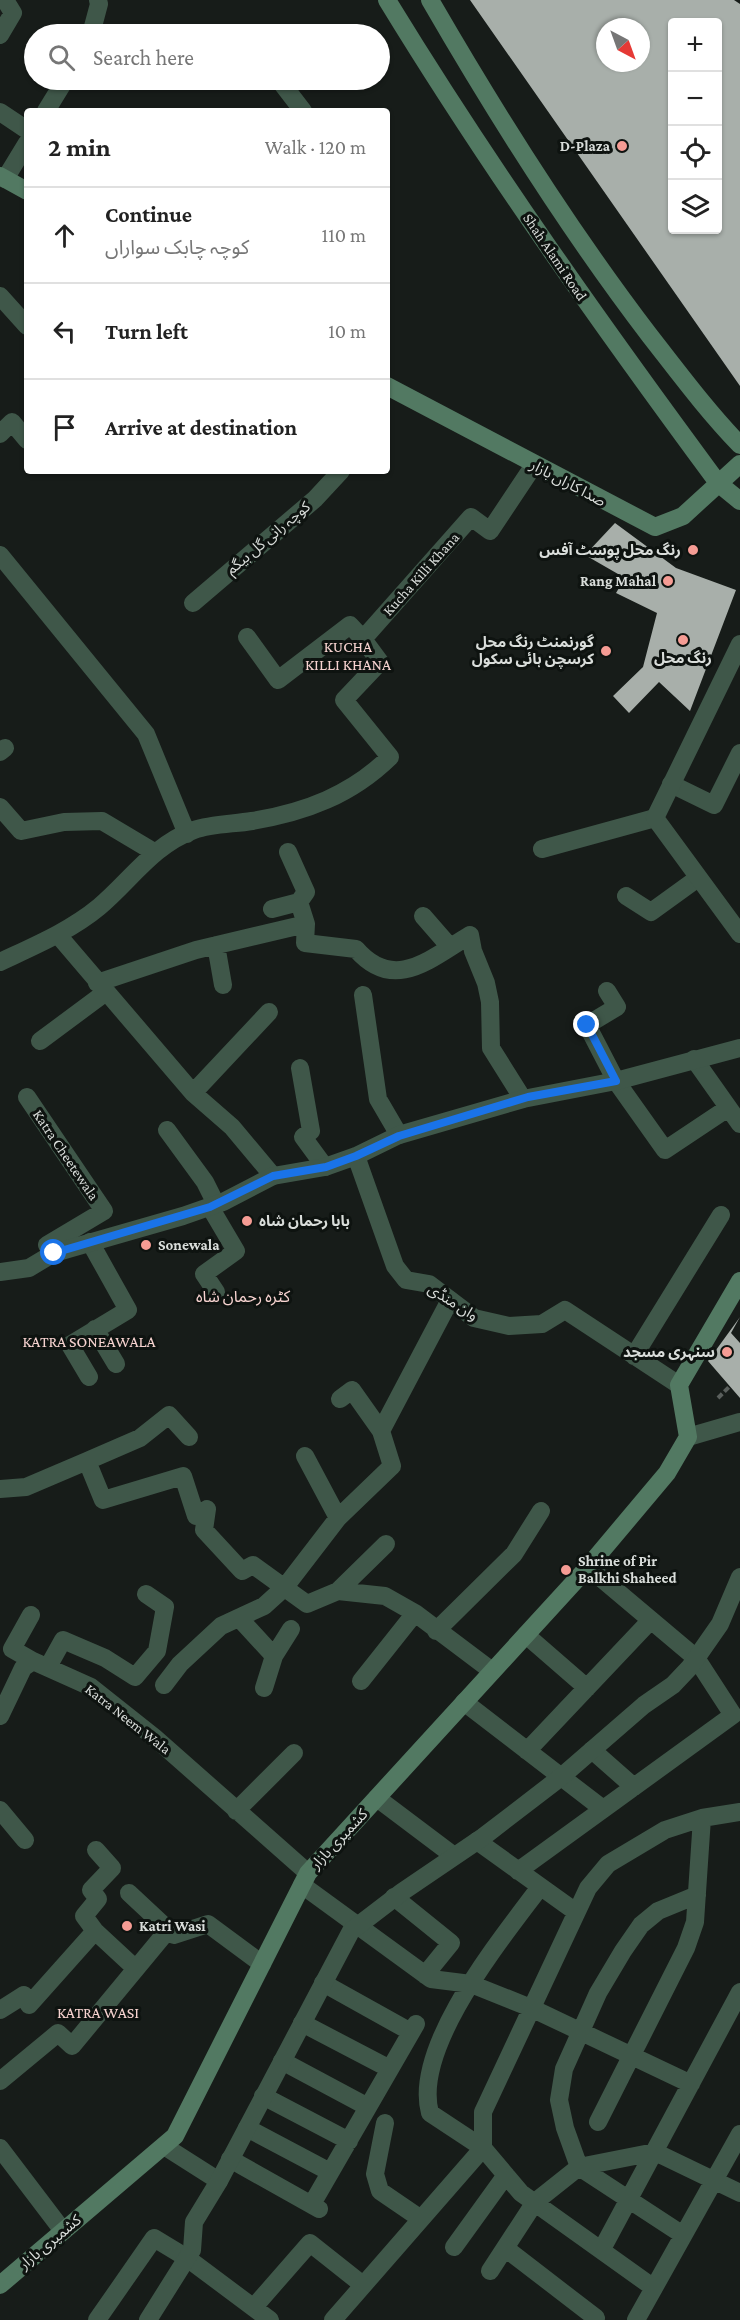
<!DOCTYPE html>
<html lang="en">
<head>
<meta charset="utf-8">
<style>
	body { margin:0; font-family:"Crimson Pro","Noto Sans Arabic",serif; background:#f2f2f2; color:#222 }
	.controls { position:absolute; right:18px; top:18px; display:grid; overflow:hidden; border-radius:6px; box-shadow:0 2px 4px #0004 }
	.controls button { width:54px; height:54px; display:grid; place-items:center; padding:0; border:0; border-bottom:2px solid #e0e0e0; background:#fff; color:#222; font:30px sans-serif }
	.compass { position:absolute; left:596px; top:18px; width:54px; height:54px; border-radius:50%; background:#fff; box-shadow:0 2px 4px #0004; rotate:139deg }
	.stop { position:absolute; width:18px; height:18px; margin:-14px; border:4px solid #1a73e8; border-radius:50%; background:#fff }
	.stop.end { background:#1a73e8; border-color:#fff; box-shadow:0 2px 6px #0008 }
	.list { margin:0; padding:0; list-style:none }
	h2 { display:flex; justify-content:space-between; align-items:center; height:78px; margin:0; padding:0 24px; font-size:26px }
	h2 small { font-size:20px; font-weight:400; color:#767676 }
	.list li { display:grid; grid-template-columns:39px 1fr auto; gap:18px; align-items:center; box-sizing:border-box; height:96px; padding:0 24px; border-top:2px solid #e0e0e0 }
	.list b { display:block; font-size:22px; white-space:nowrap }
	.list p { margin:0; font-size:20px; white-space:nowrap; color:#767676 }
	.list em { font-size:20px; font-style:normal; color:#767676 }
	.icon { flex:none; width:33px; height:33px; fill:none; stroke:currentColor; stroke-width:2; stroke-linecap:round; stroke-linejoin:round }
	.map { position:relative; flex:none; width:740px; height:2320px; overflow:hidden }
	.search { position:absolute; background:#fff; box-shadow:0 2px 4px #0004; left:24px; top:24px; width:366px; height:66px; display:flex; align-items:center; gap:15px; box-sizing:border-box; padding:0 21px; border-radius:33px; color:#767676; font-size:22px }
	.panel { position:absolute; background:#fff; box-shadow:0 2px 4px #0004; left:24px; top:108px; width:366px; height:366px; border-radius:6px }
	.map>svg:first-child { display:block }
	.building { fill:#a8afaa; fill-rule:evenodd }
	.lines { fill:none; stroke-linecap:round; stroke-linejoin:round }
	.path { stroke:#5a5f5c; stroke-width:4; stroke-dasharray:6 3; stroke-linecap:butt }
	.lane { stroke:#3f5749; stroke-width:18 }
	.street { stroke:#3f5749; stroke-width:18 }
	.secondary { stroke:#527962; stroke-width:18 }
	.route { stroke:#1a73e8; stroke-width:8 }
	.poi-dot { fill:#f59c94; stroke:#0e1310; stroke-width:2 }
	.labels { text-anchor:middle; stroke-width:6; stroke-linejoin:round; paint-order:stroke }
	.poi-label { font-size:15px; font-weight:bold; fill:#d9ddda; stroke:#0e1310; text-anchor:end }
	.street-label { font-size:15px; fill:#d9ddda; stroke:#0e1310 }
	.neighbourhood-label { font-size:16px; fill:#f7d3d0; stroke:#0e1310 }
</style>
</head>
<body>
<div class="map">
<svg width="740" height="2320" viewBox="0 0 740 2320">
	<rect width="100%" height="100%" fill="#171c19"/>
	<!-- building -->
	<path class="building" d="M470,0H734L740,4V386ZM672,22H718V230H672ZM605,27H641V63H605Z
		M615,523L676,568L736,590L690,711L659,682L629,713L613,696L643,667L657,613L616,593L625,578L585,555Z
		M740,1317L731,1333L740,1343V1398L708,1361Z"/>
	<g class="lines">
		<!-- path -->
		<path class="path" d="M718,1398L730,1386"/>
		<!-- lane -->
		<path class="lane" d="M91,34L99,4L98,0
			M0,35L13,13L5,0
			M280,81L303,111
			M46,111L65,80
			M0,112L27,130
			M5,179L27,143
			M0,296L27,326
			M0,434L12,422L27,440
			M0,555L146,734L187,834
			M193,603L315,499L341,471
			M247,637L278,680L350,625L363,639L471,517L490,531L534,465
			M0,752L5,748
			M671,784L714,805L740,753
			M0,807L21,831L64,822L102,821L154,852
			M542,849L655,818
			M288,852L306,892L299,902L306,924
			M626,896L651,912L698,878
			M272,909L299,902
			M423,916L450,947
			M58,935L193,1093L232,1127L273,1176
			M216,945L223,985
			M0,962C34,946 70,931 99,907C131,880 153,845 194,830C211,824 234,824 252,821C306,812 351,795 390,757L344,700L380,662L363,639
			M97,983L196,950L306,924L305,943L356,949C394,993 430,959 470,935L473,951L486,983L490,1002L491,1048L523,1099
			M607,991L617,1007L587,1025L616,1081L665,1150L728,1108
			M363,995L378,1099L399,1135
			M40,1041L106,992
			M694,1059L740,1124
			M300,1068L311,1131L303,1137L325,1167
			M193,1093L269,1012
			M27,1097L104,1211L47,1245L54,1253
			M167,1130L205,1182L216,1204
			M210,1207L236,1251L204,1274L216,1292
			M95,1329L116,1364
			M89,1377L70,1345L128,1310L90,1242
			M340,1399L352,1390L381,1431
			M305,1456L338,1518
			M87,1461L140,1438L169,1415L189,1437
			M0,1489L26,1487L87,1461L103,1500L183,1476L196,1516L207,1509L204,1530L242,1571L253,1565L307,1604L338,1591L385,1596L415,1613L492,1671
			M338,1591L386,1544
			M31,1615L12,1649L33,1661
			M239,1618L274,1656
			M436,1631L514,1554L541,1511
			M526,1635L587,1688
			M48,1667L63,1640L105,1658L135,1677L157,1651L165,1607L146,1594
			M361,1681L415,1613
			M164,1685L180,1664L221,1626L264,1606L285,1587L338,1518L392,1466L381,1431L450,1300
			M264,1688L274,1656L291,1629
			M464,1702L603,1809
			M0,1716L23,1668L33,1661L91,1687L154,1737L308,1873
			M592,1750L634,1787
			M527,1751L651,1620
			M377,1798L454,1856
			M0,1810L25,1840
			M236,1811L294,1753
			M477,1841L576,1912
			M96,1850L112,1868L91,1890L98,1899L84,1916L95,1931L136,1969
			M518,1871L733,1715L696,1658L588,1567
			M302,1885L431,1979L471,1984L531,2008L691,2084
			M129,1893L174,1935L208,1924L262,1964
			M394,1897L451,1943L425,1975
			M323,1983L411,2032
			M0,2010L24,1995L29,2005L95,1931
			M302,2023L390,2069
			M282,2061L368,2107
			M0,2081L58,2033L72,2046L168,1930
			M263,2096L349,2141
			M598,2122L686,1948L695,1922L702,1818
			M385,2123L375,2174L380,2191L421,2219
			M247,2128L330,2172
			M164,2146L219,2181
			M230,2159L319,2209
			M312,2204L416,2024
			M683,2235L579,2167L565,2128L559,2100L564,2069L598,1993L623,1951L641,1925L658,1911L697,1895
			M454,2247L506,2175
			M505,2248L596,2318
			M602,2249L740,1992
			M490,2271L535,2202L579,2167L655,2152L740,2193
			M654,2288L521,2193L483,2148V2112L588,1888L608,1864L665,1830L702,1818L740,1812
			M254,2307L310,2243L363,2285
			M97,2320L154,2238L187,2258L270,2320
			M333,2320L483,2148L430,2113C412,2047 502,1938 540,1887
			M636,2320L740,2134"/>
		<!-- street -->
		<path class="street" d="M740,644L655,818L740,934
			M356,1156L395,1266L406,1280L429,1284L474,1318L509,1326L542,1324L565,1310L679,1385
			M0,1272L29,1268L54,1253L183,1216L223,1202L273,1176L325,1167L356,1156L399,1135L523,1099L616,1081L740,1048
			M634,1356L721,1215
			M688,1437L740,1422
			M0,2148L63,2231
			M148,2320L192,2250L194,2222L219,2181L351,1931L402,1892L483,1837L561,1777L644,1705L673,1685L690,1667L720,1624L740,1577"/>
		<!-- secondary -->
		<path class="secondary" d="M387,0C489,167 602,326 718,483L740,501
			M430,0C497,116 569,230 650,336C679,373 707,411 740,445
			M0,176L27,191
			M387,386L655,527L683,516L740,464
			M0,2285L175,2136L308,1873L588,1567L667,1473L688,1437L679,1385L740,1281"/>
	</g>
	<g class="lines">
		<!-- route -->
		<path class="route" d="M54,1253L210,1207L273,1176L326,1167L356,1156L399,1136L528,1097L616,1081L587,1025"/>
	</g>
	<!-- markers -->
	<g class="poi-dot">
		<circle cx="622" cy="146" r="6"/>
		<circle cx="693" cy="550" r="6"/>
		<circle cx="668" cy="581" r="6"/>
		<circle cx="683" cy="640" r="6"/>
		<circle cx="606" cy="651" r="6"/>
		<circle cx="247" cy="1221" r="6"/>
		<circle cx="146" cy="1245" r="6"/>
		<circle cx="727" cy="1352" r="6"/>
		<circle cx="566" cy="1570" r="6"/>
		<circle cx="127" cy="1926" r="6"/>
	</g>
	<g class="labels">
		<!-- poi labels -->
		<g class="poi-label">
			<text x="610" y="151">D-Plaza</text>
			<text x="681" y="555">رنگ محل پوسٹ آفس</text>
			<text x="656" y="586">Rang Mahal</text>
			<text x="594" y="647">گورنمنٹ رنگ محل<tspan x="594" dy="17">کرسچن ہائی سکول</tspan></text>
			<text x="683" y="663" text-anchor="middle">رنگ محل</text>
			<text x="259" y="1226" text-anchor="start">بابا رحمان شاہ</text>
			<text x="158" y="1250" text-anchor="start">Sonewala</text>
			<text x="715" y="1357">سنہری مسجد</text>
			<text x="578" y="1566" text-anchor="start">Shrine of Pir<tspan x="578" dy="17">Balkhi Shaheed</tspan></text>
			<text x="139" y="1931" text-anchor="start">Katri Wasi</text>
		</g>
		<!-- street labels -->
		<g class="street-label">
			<text transform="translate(555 257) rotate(56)" y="5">Shah Alami Road</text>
			<text transform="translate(568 483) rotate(28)" y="5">صدا کاراں بازار</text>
			<text transform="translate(268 538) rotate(-40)" y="5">کوچہ رانی گل بیگم</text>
			<text transform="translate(421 574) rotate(-48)" y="5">Kucha Killi Khana</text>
			<text transform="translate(66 1155) rotate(56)" y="5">Katra Cheetewala</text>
			<text transform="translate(453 1302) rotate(32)" y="5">وان منڈی</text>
			<text transform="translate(128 1719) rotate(38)" y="5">Katra Neem Wala</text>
			<text transform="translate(339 1839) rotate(-47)" y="5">کشمیری بازار</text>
			<text transform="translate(50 2242) rotate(-40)" y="5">کشمیری بازار</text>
		</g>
		<!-- neighbourhood labels -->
		<g class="neighbourhood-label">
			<text x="348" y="652">KUCHA<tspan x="348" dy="18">KILLI KHANA</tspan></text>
			<text x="243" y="1302">کٹرہ رحمان شاہ</text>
			<text x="89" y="1347">KATRA SONEAWALA</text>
			<text x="98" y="2018">KATRA WASI</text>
		</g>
	</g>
</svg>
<div class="controls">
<button>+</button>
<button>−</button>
<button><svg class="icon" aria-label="locate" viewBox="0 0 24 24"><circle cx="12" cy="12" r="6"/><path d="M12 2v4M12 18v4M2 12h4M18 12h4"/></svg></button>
<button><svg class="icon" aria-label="layers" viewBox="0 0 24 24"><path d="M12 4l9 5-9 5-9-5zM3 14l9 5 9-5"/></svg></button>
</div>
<svg class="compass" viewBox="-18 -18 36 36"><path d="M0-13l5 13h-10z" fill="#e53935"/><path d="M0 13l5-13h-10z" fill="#767676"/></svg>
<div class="stop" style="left:54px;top:1253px"></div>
<div class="stop end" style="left:587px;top:1025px"></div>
<div class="search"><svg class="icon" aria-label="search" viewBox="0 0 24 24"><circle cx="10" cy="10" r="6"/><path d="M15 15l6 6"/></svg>Search here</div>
<section class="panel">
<h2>2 min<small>Walk · 120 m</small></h2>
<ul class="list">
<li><svg class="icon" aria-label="ahead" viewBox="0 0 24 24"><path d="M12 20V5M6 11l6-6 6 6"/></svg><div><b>Continue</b><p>کوچہ چابک سواراں</p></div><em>110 m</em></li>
<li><svg class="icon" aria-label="left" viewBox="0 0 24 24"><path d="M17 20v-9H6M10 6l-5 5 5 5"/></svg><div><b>Turn left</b></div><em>10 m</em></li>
<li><svg class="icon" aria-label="arrive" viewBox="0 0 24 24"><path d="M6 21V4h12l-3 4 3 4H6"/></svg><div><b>Arrive at destination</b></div></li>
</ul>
</section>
</div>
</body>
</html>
